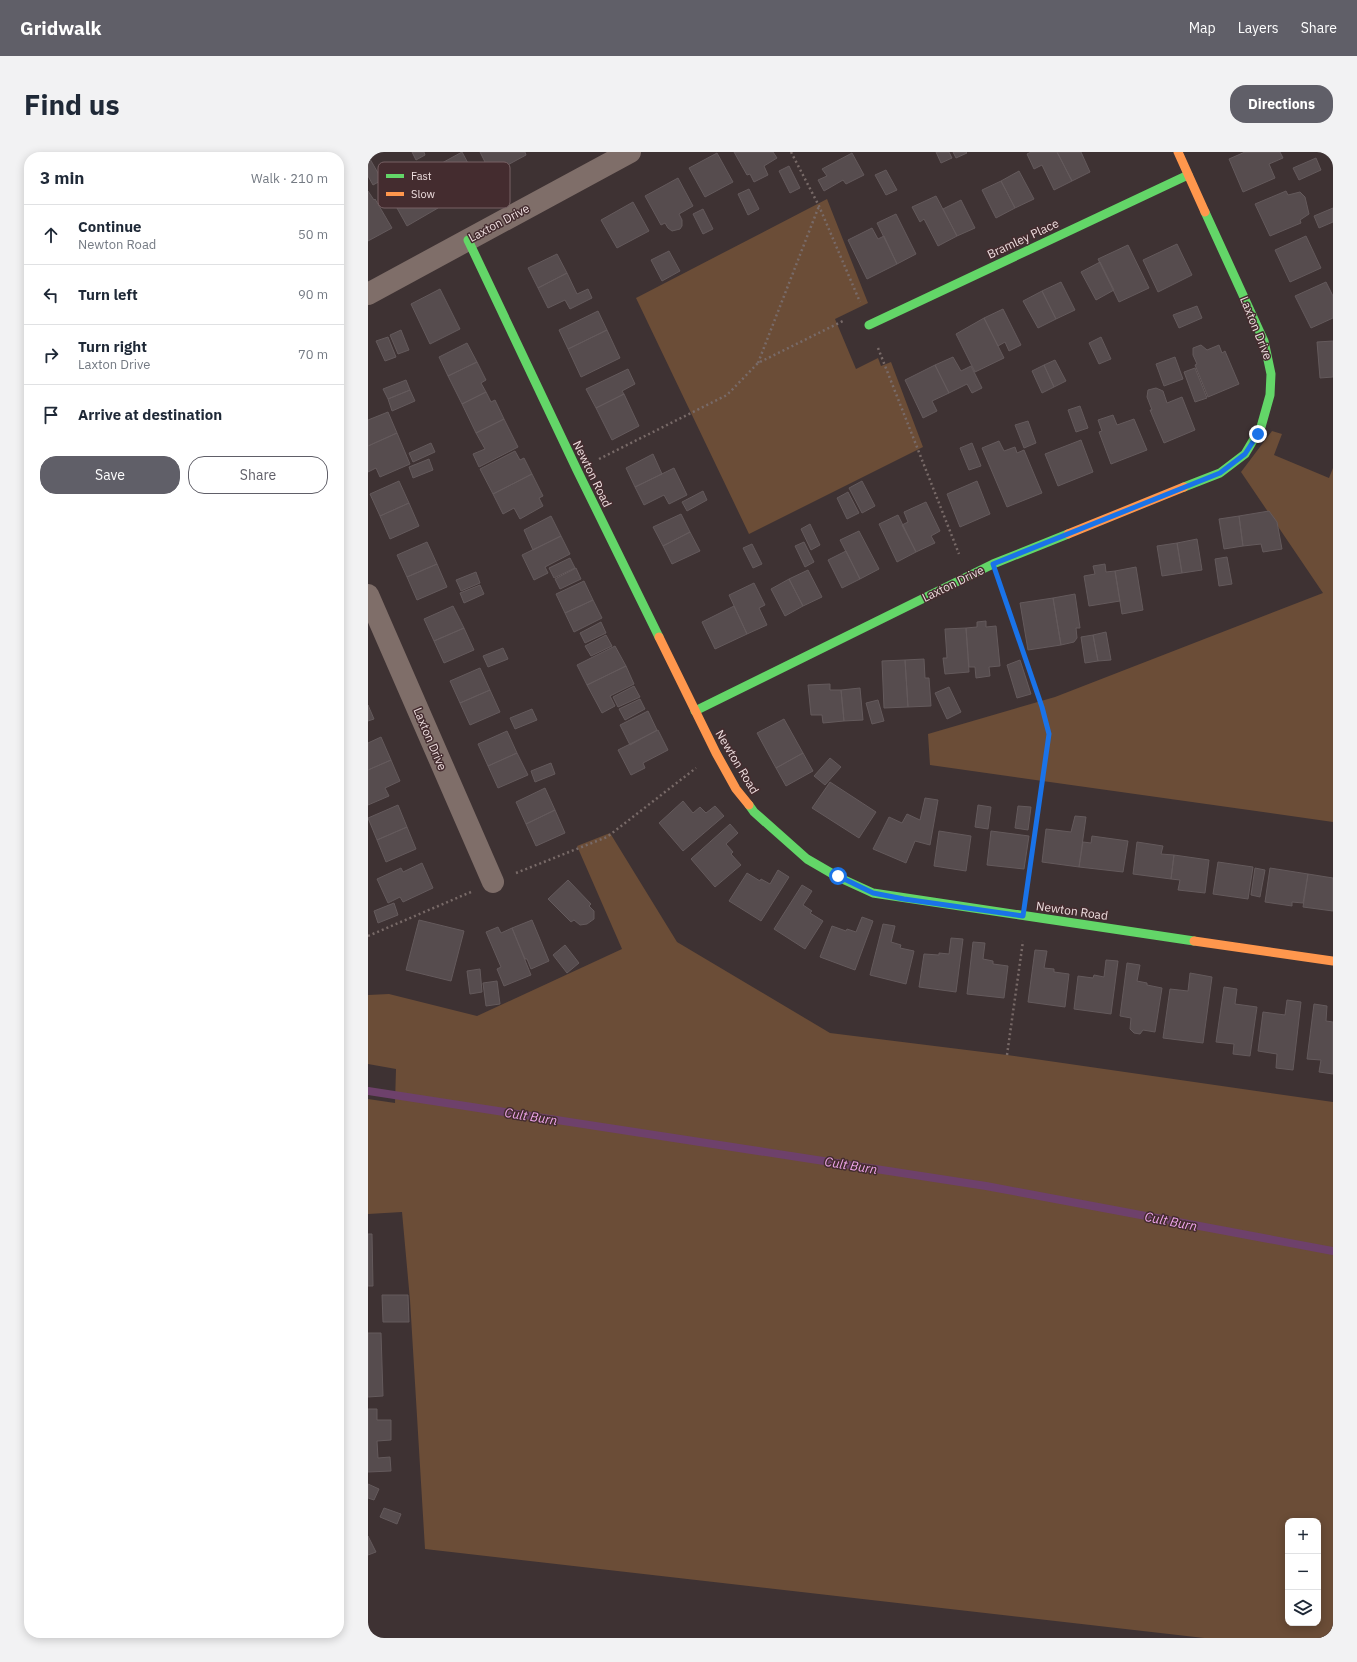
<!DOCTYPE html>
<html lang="en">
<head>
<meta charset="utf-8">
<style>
	body { margin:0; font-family:"IBM Plex Sans",sans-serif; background:#f2f2f3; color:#1f2937 }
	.controls { position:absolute; right:12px; bottom:12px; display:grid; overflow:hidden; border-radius:8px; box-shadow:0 2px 10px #0003 }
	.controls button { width:36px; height:36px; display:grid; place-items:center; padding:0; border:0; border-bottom:1px solid #e0e1e3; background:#fff; color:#1f2937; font:20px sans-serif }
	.stop { position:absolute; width:12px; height:12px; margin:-9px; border:3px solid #1a73e8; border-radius:50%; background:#fff }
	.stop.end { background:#1a73e8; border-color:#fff; box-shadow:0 1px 4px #0008 }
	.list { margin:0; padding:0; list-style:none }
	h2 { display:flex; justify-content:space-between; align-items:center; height:52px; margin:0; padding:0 16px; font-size:17px }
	h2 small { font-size:13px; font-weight:400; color:#747a83 }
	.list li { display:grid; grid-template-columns:26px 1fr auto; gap:12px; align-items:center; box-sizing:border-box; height:60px; padding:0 16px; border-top:1px solid #e0e1e3 }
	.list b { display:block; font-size:15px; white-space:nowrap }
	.list p { margin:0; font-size:13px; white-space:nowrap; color:#747a83 }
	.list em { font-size:13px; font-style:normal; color:#747a83 }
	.actions { display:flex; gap:8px; padding:12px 16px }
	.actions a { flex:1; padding:9px 0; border:1px solid #605f68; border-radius:16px; text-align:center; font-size:14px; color:#605f68 }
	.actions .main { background:#605f68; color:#fff }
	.icon { flex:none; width:22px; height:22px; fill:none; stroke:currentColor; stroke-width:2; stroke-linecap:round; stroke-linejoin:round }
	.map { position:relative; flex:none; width:965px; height:1486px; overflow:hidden; border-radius:16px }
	header { display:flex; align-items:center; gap:24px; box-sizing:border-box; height:56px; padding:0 20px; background:#605f68; color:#fff }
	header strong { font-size:19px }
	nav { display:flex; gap:22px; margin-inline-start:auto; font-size:14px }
	.intro { display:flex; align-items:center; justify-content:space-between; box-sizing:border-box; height:96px; padding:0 24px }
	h1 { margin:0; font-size:28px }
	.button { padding:10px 18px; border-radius:16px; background:#605f68; color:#fff; font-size:14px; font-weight:700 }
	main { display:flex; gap:24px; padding:0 24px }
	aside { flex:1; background:#fff; border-radius:16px; box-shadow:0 2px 10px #0003 }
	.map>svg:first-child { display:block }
	.green { fill:#6b4d37; fill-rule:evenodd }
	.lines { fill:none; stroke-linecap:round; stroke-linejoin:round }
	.stream { stroke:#6e416b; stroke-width:8 }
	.building { fill:#564c4e; stroke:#645a5c }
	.path { stroke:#786a68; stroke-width:2.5; stroke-dasharray:2 3; stroke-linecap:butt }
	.street { stroke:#7f6e69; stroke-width:22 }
	.fast { stroke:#63d668; stroke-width:9 }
	.slow { stroke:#ff974d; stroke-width:9 }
	.route { stroke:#1a73e8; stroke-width:5 }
	.labels { text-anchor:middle; stroke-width:3; stroke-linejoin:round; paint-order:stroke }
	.street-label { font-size:12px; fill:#eededf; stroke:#442c2f }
	.water-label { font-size:13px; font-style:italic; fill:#eda3e8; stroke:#442c2f }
	.key { fill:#442c2f; stroke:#776164; stroke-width:1 }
	.key-label { font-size:11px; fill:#eededf }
</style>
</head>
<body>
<header>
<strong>Gridwalk</strong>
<nav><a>Map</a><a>Layers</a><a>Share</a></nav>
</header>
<div class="intro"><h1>Find us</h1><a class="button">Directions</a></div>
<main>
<aside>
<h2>3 min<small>Walk · 210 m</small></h2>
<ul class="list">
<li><svg class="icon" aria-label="ahead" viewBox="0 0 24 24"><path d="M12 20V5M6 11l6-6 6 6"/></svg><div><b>Continue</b><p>Newton Road</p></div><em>50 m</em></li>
<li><svg class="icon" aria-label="left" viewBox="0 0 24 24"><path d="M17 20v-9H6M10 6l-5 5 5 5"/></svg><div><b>Turn left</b></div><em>90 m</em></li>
<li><svg class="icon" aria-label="right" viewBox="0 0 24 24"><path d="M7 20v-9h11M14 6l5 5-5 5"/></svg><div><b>Turn right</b><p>Laxton Drive</p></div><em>70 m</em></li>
<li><svg class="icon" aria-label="arrive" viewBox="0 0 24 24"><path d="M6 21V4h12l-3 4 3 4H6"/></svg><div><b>Arrive at destination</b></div></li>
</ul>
<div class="actions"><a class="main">Save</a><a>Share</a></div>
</aside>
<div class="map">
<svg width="965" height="1486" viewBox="0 0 965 1486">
	<rect width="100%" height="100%" fill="#3e3233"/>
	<!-- green -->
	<path class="green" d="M459,47L500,151L467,167L488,217L510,206L513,214L523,210L555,295L381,382L268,146Z
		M904,279L914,282L906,303L961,326L965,316V670L562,613L560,582L687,545L955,441L873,320Z
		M242,681L309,790L462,881L639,903L965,950V1486H836L57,1397L42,1148L34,1060L0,1062V947L27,951L28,917L0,912V843L21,842L109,864L254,797L209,694ZM920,1369H950V1471H920Z"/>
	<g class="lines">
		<!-- stream -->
		<path class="stream" d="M0,939L618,1034L965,1099"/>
	</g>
	<!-- building -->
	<path class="building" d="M44,0H56L57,3L48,8Z
		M94,0L109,28L78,45L63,17Z
		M112,0H157L158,3L123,22Z
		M366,0H405L409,6L396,14L400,23L386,30L382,22L379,23Z
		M568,0H581L584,6L573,11Z
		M585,0H598L599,1L588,6Z
		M663,0H689L704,29L686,38L674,13L666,17L659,2Z
		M689,0H713L722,20L704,29Z
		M877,0H912L915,6L901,12L907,26L875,40L861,7Z
		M349,1L365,30L337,45L321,16Z
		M484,1L496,23L478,32L475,28L456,39L450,28L459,24L454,17Z
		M948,6L953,18L931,28L925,16Z
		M2,7L14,28L5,33L0,24V8Z
		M45,14L70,56L39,74L15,31Z
		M421,14L432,36L422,41L411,19Z
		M518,18L529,38L518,43L507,23Z
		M651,19L666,47L647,56L633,29Z
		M310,26L325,54L311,62L314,68V74L312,77L304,79L300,76L297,71L293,73L277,44Z
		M633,29L647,56L628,66L614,38Z
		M381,37L391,57L380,63L370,42Z
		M0,39L6,48L7,47L24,76L0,89Z
		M918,39L920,43L932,40L937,45L941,62L932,68L933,71L902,84L887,52Z
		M568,44L589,84L570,94L556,67L552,70L544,55Z
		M593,48L607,76L589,84L575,57Z
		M265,50L281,79L249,96L233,68Z
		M965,56V70L951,76L946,64Z
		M335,57L345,77L335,82L325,62Z
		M528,62L548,102L529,112L509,71Z
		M504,76L510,87L516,84L529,112L499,127L480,88Z
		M938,84L953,116L922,130L907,98Z
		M809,92L824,123L790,140L775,108Z
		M760,93L781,136L751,150L730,107Z
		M301,99L312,119L294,129L283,108Z
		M189,102L199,121L170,136L160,116Z
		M732,110L746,138L728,148L713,120Z
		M199,121L209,142L220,137L224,146L202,157L197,148L180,156L170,136Z
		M693,130L707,158L688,167L674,139Z
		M958,130L965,144V166L943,176L927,144Z
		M72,137L92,177L62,192L43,152Z
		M674,139L688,167L670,176L655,149Z
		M829,154L834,166L811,176L805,163Z
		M635,157L653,193L641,199L637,190L630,194L616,166Z
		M230,159L239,178L200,197L191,178Z
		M616,166L636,206L607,220L588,182Z
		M33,178L41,198L30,202L22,183Z
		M239,178L252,206L213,225L200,197Z
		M20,185L28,205L17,209L8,189Z
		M733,185L743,207L731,212L721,191Z
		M965,189V225L952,226L949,190Z
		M99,191L109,210L80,224L71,205Z
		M833,193L839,198L851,193L854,201L857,199L871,232L840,245L827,213L829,212L825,203V196Z
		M585,205L593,219L603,214L614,236L604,241L599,232L581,241L567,213Z
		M807,205L815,227L796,234L788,212Z
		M687,208L698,229L686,235L676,213Z
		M109,210L118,228L113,231L118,240L94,252L80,224Z
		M567,213L581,241L564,249L569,259L555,266L537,228Z
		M676,213L686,235L674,241L664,219Z
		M827,216L839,246L827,250L816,220Z
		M260,217L267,232L254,239L256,242L228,256L218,237Z
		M38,228L42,238L20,247L15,237Z
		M788,236L795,239L799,251L814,245L827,278L796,291L782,258H784L779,245L780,238Z
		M42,238L47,249L24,259L20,247Z
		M118,240L123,250L127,248L136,267L108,281L94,252Z
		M256,242L271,274L244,288L228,256Z
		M712,254L720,276L708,280L700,258Z
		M20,260L29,281L0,294V268Z
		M745,263L749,273L766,267L779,298L743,312L731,280L734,279L730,268Z
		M136,267L150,295L111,315L105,302L117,297L108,281Z
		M660,269L668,291L656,296L647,273Z
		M29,281L42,312L12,325L8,316L0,320V294Z
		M713,288L725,320L690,334L677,302Z
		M631,289L636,299L647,295L649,301L656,298L674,341L639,355L614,296Z
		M63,291L67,300L45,310L41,301Z
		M604,291L613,314L601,318L592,296Z
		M147,299L152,308L156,306L164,322L125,342L112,317Z
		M285,302L294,322L267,335L258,316Z
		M61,307L65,318L45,326L41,315Z
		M306,316L319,343L301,352L296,343L276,353L267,335Z
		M164,322L175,344L171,346L175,354L152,367L146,356L135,362L125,342Z
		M31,329L41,351L12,364L2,342Z
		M494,329L507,354L494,361L481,336Z
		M609,329L622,362L592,375L579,342Z
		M335,339L339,348L319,359L314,350Z
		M480,340L491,361L479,367L469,346Z
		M558,350L572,379L563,384L567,391L548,400L534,373L540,370L536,360Z
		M41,351L51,374L22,387L12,364Z
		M901,359L909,370L914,397L895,400L893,392L875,394L871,364Z
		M313,362L322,380L295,394L285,375Z
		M530,363L548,400L529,410L511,372Z
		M183,364L193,384L165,398L156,378Z
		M871,364L875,394L856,397L851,367Z
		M442,372L452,393L443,398L433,377Z
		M491,379L511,417L492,427L472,388Z
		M322,380L332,399L304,412L295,394Z
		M193,384L202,402L177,415L180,421L166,428L154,403Z
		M829,387L834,418L814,421L809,391Z
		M59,390L69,412L39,425L29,403Z
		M436,390L446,410L437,415L427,394Z
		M809,391L814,421L794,424L789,394Z
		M384,392L394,412L385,416L375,396Z
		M478,399L492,427L474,436L460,408Z
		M859,405L864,432L851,434L847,407Z
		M202,406L207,416L186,426L181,416Z
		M69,412L79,435L49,448L39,425Z
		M737,412L738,420L747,419L752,449L721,454L716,424L727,422L725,414Z
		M768,415L775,458L754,462L747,419Z
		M208,416L213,427L192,437L187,427Z
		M440,418L454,445L435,454L421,427Z
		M108,420L112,431L93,439L88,428Z
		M421,427L435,454L417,464L403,437Z
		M216,429L225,448L197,461L188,442Z
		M386,431L397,453L391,456L399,473L379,482L361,443Z
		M112,433L116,442L96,451L92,441Z
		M707,442L712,476H708L709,486L706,490L693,493L685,446Z
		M685,446L693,493L660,498L652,451Z
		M225,448L234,466L206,480L197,461Z
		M85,454L96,476L66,489L56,467Z
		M366,454L379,482L347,497L334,470Z
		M618,469V475L628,474L632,514L621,515L622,524L608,526L607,515H601L598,476L609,475V470Z
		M233,470L238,481L217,491L212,481Z
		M96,476L106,498L76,511L66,489Z
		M598,476L601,520L577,522L575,506H579L577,477Z
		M738,480L743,508L730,509L725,483Z
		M238,483L244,494L223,504L217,494Z
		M725,483L730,509L717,511L713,485Z
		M247,494L258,514L219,533L209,513Z
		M135,496L140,507L120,515L115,504Z
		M556,507L557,526H561L563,554L540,555L537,508Z
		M537,508L540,555L516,556L514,509Z
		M652,508L663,542L649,546L639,513Z
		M258,514L266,532L242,544L247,554L234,561L219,533Z
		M112,516L122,538L92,551L82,529Z
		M462,532V538H473L476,569L455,571L454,563H443L440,533Z
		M266,534L272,545L250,555L245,545Z
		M581,535L593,560L579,567L567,541Z
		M492,536L495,568L476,569L473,538Z
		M122,538L132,560L102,573L92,551Z
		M272,547L277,557L257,568L251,557Z
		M510,548L516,569L504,572L498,551Z
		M0,553L6,567L0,569Z
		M164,557L169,568L147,577L142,566Z
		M280,559L289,578L262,593L252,573Z
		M416,567L435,601L408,616L389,581Z
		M290,578L300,598L275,611L277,616L263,623L250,598Z
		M139,579L149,601L120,614L110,592Z
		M13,585L23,608L0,618V591Z
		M149,601L160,623L130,636L120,614Z
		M435,601L445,619L418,634L408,616Z
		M462,606L473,615L457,633L446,624Z
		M23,608L32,629L17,636L21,644L0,653V618Z
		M183,611L187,622L167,630L163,619Z
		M462,630L508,660L491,686L444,656Z
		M177,636L187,658L158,672L148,650Z
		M557,646L570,648L562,693L547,689L538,711L505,697L521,665L534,671L539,662L552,668Z
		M315,649L325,661L332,655L338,661L347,654L356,664L315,699L291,671Z
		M30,653L39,675L9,688L0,666Z
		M610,653L623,655L620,677L607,675Z
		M650,654L663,655L660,678L647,676Z
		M187,658L197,681L168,694L158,672Z
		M707,664L718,665L711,715L674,710L678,677L703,680Z
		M362,672L370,681L358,692L365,700L363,702L373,713L347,735L323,707Z
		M39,675L48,697L18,710L9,688Z
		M571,679L603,684L598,719L566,714Z
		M623,679L661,684L656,717L619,713Z
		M724,684L760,689L755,720L711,715L715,690L723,691Z
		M769,690L795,694L793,702L806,703L803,727L765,722Z
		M806,703L841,708L837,741L810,738L812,728L803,727Z
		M850,710L885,715L880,747L845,742Z
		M54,711L65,736L35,750L32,745L20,751L9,727L33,716L35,720Z
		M887,716L897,718L892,745L883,743Z
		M902,716L940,722L935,751L924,750V754L897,750Z
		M410,718L421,725L393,769L361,749L379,721L392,729L393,727L402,732Z
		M940,722L965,726V759L935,755Z
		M200,728L223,752L221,754L226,759V767L219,772L212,773L206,768L203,770L180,747Z
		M434,733L444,739L435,753L444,759L442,761L455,769L437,797L406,777Z
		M26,751L30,763L10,771L6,759Z
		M494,765L505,769L487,818L452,805L464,774L478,779L479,777L488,780Z
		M51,768L96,779L83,829L38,818Z
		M164,768L181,809L163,817L159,807H157L144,776Z
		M515,772L527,774L523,790L533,793L532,796L546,799L538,832L502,823Z
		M130,775L133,781L144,776L163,823L136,834L129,817L133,815L118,780Z
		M583,786L595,787L588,840L551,835L556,802L571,803V801L581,802Z
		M605,790L617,791L615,807L625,809V812L640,814L636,846L599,842Z
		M197,793L211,811L199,821L185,803Z
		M667,798L679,799L676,816L686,817V820L701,822L697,855L660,850Z
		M738,808L750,809L743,862L706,857L710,824L725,826L726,823L736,825Z
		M759,811L772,813L769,829L779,831V833L794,836L787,880L775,878L772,882L766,881L762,877L763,866L752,864Z
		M112,817L114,840L102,842L99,819Z
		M822,821L844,825L835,891L795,886L802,837L820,839Z
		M129,829L132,852L118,854L115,831Z
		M856,835L869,837L867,852L889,855L882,904L865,902L866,892L848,890Z
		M919,848L933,850L925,918L908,916L909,902L890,899L895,860L917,863Z
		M946,852L959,854L958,869L965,870V922L951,920L953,908L939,907Z
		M0,1082H4L5,1134H0Z
		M14,1143H40L41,1170H15Z
		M0,1181H13L15,1244L0,1245Z
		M0,1257H9V1268H23V1288L9,1289L10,1306L22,1305L23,1319L0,1320Z
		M0,1332L11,1337L6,1348L0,1346Z
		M16,1356L33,1362L29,1372L12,1365Z
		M0,1384L8,1400L0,1403Z"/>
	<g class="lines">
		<!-- path -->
		<path class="path" d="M423,0L451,54L492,150
			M962,0L965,7
			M510,196L591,402
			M390,211L451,54
			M231,307L359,243L390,211L477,168
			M633,435L674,555L681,582L658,741
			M148,721L239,685L328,616
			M0,784L103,740
			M639,903L655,789"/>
		<!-- street -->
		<path class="street" d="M0,142L262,0
			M0,443L125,730"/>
		<!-- fast -->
		<path class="fast" d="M100,88L209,318L291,485
			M501,173L820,23
			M816,335L852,321L877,302L893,275L902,243L903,222L896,189L837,60
			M327,559L625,412L700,382
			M381,653L386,660L439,707L470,725L505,741L826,789"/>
		<!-- slow -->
		<path class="slow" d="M810,0L837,60
			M700,382L816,335
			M291,485L348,601L368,637L381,653
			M826,789L965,809"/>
	</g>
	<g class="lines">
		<!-- route -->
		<path class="route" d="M470,724L505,741L536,747L655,764L681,582L674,555L625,412L852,321L877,302L890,282"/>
	</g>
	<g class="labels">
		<!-- street labels -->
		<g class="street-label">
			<text transform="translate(131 71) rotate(-28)" y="4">Laxton Drive</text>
			<text transform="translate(655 87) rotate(-25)" y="4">Bramley Place</text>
			<text transform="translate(888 176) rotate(68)" y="4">Laxton Drive</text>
			<text transform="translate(224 322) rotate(64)" y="4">Newton Road</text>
			<text transform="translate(585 432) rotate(-26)" y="4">Laxton Drive</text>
			<text transform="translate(62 587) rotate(67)" y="4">Laxton Drive</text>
			<text transform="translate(369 610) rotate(59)" y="4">Newton Road</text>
			<text transform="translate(704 759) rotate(8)" y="4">Newton Road</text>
		</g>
		<!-- water labels -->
		<g class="water-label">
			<text transform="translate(163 964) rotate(9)" y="5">Cult Burn</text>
			<text transform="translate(483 1013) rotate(9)" y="5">Cult Burn</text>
			<text transform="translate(803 1069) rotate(11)" y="5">Cult Burn</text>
		</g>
	</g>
	<!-- legend -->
	<rect x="10" y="10" width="132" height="46" rx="6" class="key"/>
	<rect x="18" y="22" width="18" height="4" fill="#63d668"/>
	<rect x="18" y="40" width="18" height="4" fill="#ff974d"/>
	<g class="key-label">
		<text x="43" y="28">Fast</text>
		<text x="43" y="46">Slow</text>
	</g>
</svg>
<div class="controls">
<button>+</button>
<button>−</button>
<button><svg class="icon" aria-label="layers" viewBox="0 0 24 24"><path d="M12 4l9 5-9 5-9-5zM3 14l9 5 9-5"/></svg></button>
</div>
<div class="stop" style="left:470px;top:724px"></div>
<div class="stop end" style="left:890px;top:282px"></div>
</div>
</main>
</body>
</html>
